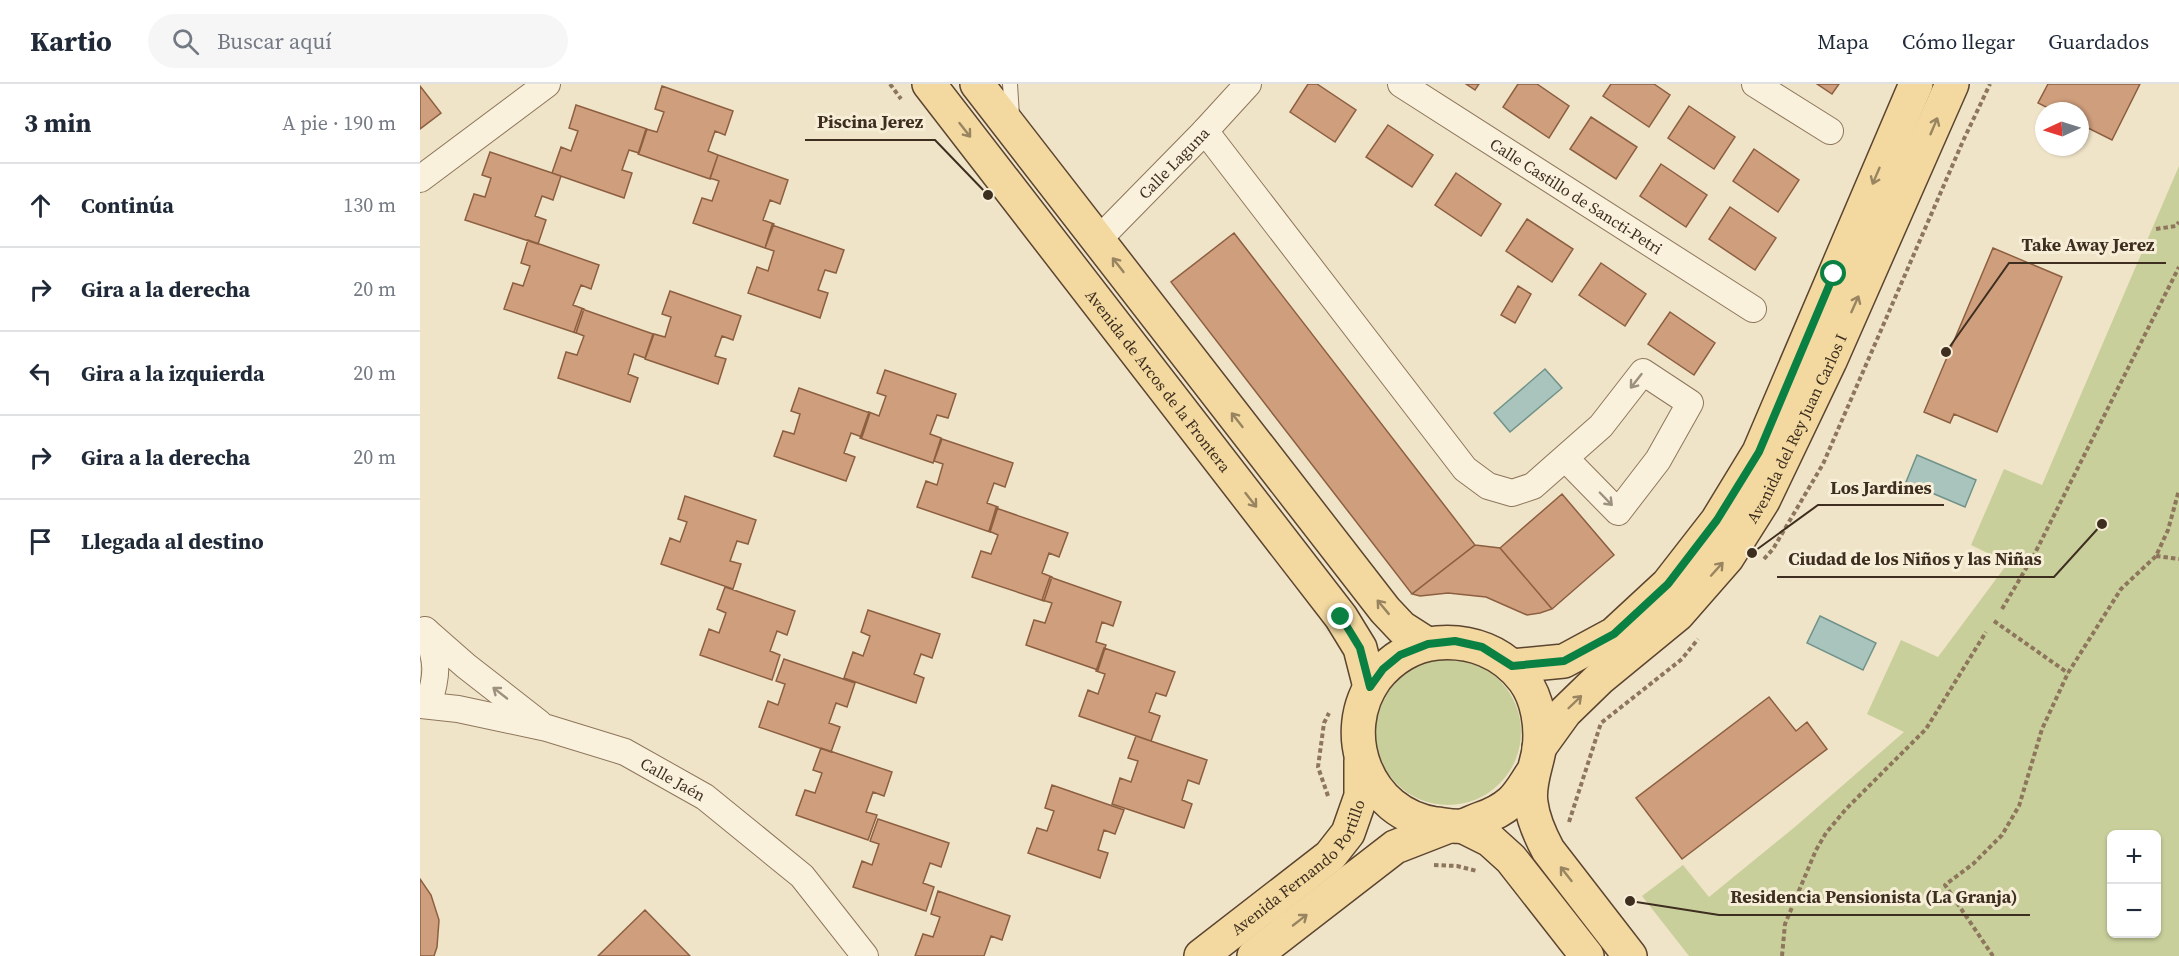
<!DOCTYPE html>
<html lang="es">
<head>
<meta charset="utf-8">
<style>
	body { margin:0; font-family:"Source Serif 4",serif; background:#f6f6f7; color:#1f2937 }
	.controls { position:absolute; right:18px; bottom:18px; display:grid; overflow:hidden; border-radius:9px; box-shadow:0 2px 4px #0004 }
	.controls button { width:54px; height:54px; display:grid; place-items:center; padding:0; border:0; border-bottom:2px solid #e0e1e3; background:#fff; color:#1f2937; font:30px sans-serif }
	.compass { position:absolute; left:1615px; top:18px; width:54px; height:54px; border-radius:50%; background:#fff; box-shadow:0 2px 4px #0004; rotate:266deg }
	.stop { position:absolute; width:18px; height:18px; margin:-14px; border:4px solid #0b8043; border-radius:50%; background:#fff }
	.stop.end { background:#0b8043; border-color:#fff; box-shadow:0 2px 6px #0008 }
	.list { margin:0; padding:0; list-style:none }
	h2 { display:flex; justify-content:space-between; align-items:center; height:78px; margin:0; padding:0 24px; font-size:26px }
	h2 small { font-size:20px; font-weight:400; color:#747a83 }
	.list li { display:grid; grid-template-columns:39px 1fr auto; gap:18px; align-items:center; box-sizing:border-box; height:84px; padding:0 24px; border-top:2px solid #e0e1e3 }
	.list b { display:block; font-size:22px; white-space:nowrap }
	.list em { font-size:20px; font-style:normal; color:#747a83 }
	.icon { flex:none; width:33px; height:33px; fill:none; stroke:currentColor; stroke-width:2; stroke-linecap:round; stroke-linejoin:round }
	.map { position:relative; flex:none; width:1759px; height:872px; overflow:hidden }
	header { display:flex; align-items:center; gap:36px; box-sizing:border-box; height:84px; padding:0 30px; background:#fff; border-bottom:2px solid #e0e1e3 }
	header strong { font-size:28px }
	nav { display:flex; gap:33px; margin-inline-start:auto; font-size:21px }
	.search { width:420px; height:54px; background:#f6f6f7; display:flex; align-items:center; gap:15px; box-sizing:border-box; padding:0 21px; border-radius:33px; color:#747a83; font-size:22px }
	main { display:flex }
	aside { flex:1; background:#fff }
	.map>svg:first-child { display:block }
	.green { fill:#c9cf9b; fill-rule:evenodd }
	.water { fill:#a9c4bc; stroke:#6f938a; stroke-width:1.5 }
	.building { fill:#cf9f7d; stroke:#8d5f41; stroke-width:1.5 }
	.lines { fill:none; stroke-linecap:round; stroke-linejoin:round }
	.lane-casing { stroke:#8d765c; stroke-width:16 }
	.street-casing { stroke:#8d765c; stroke-width:28 }
	.primary-casing { stroke:#5b4430; stroke-width:36 }
	.path { stroke:#8d765c; stroke-width:4; stroke-dasharray:4.5 3; stroke-linecap:butt }
	.lane { stroke:#faf1dc; stroke-width:14 }
	.street { stroke:#faf1dc; stroke-width:26 }
	.primary { stroke:#f3d9a0; stroke-width:33 }
	.oneway { stroke:#988460 }
	.oneway2 { stroke:#9c907e }
	.route { stroke:#0b8043; stroke-width:8 }
	.labels { text-anchor:middle; stroke-width:6; stroke-linejoin:round; paint-order:stroke }
	.street-label { font-size:16px; fill:#3d2e20; stroke:#f7eed8 }
	.leader { fill:none; stroke:#3d2e20; stroke-width:2 }
	.callout-dot { fill:#3d2e20; stroke:#f7eed8; stroke-width:2 }
	.callout-label { font-size:18px; text-anchor:middle; font-weight:bold; fill:#3d2e20; stroke:#f7eed8; stroke-width:6; stroke-linejoin:round; paint-order:stroke }
</style>
</head>
<body>
<header>
<strong>Kartio</strong>
<div class="search"><svg class="icon" aria-label="search" viewBox="0 0 24 24"><circle cx="10" cy="10" r="6"/><path d="M15 15l6 6"/></svg>Buscar aquí</div>
<nav><a>Mapa</a><a>Cómo llegar</a><a>Guardados</a></nav>
</header>
<main>
<aside>
<h2>3 min<small>A pie · 190 m</small></h2>
<ul class="list">
<li><svg class="icon" aria-label="ahead" viewBox="0 0 24 24"><path d="M12 20V5M6 11l6-6 6 6"/></svg><div><b>Continúa</b></div><em>130 m</em></li>
<li><svg class="icon" aria-label="right" viewBox="0 0 24 24"><path d="M7 20v-9h11M14 6l5 5-5 5"/></svg><div><b>Gira a la derecha</b></div><em>20 m</em></li>
<li><svg class="icon" aria-label="left" viewBox="0 0 24 24"><path d="M17 20v-9H6M10 6l-5 5 5 5"/></svg><div><b>Gira a la izquierda</b></div><em>20 m</em></li>
<li><svg class="icon" aria-label="right" viewBox="0 0 24 24"><path d="M7 20v-9h11M14 6l5 5-5 5"/></svg><div><b>Gira a la derecha</b></div><em>20 m</em></li>
<li><svg class="icon" aria-label="arrive" viewBox="0 0 24 24"><path d="M6 21V4h12l-3 4 3 4H6"/></svg><div><b>Llegada al destino</b></div></li>
</ul>
</aside>
<div class="map">
<svg width="1759" height="872" viewBox="0 0 1759 872">
	<rect width="100%" height="100%" fill="#f0e4c8"/>
	<!-- green -->
	<path class="green" d="M1759,82V872H1269L1222,812L1263,781L1289,813L1376,742L1484,648L1447,630L1481,556L1518,573L1588,479L1551,461L1584,385L1622,401ZM1692,750H1736V850H1692Z
		M955 648a73 73 0 1 1 146 0a73 73 0 1 1-146 0Z"/>
	<!-- water -->
	<path class="water" d="M1125,285L1142,304L1090,348L1074,329Z
		M1497,371L1556,396L1545,423L1486,398Z
		M1400,532L1456,559L1443,586L1387,559Z"/>
	<!-- building -->
	<path class="building" d="M888,0H897L936,26L915,58L870,28Z
		M1046,0H1059L1055,6Z
		M1098,0H1117L1149,22L1129,54L1083,23Z
		M1191,0H1234L1250,11L1229,43L1183,12Z
		M1397,0H1419L1412,10Z
		M1628,0H1720L1692,56L1660,40V27H1634L1618,19Z
		M0,2L21,29L0,45Z
		M242,2L313,27L305,51L295,47L288,67L298,71L290,95L218,70L226,45L237,48L244,28L235,25Z
		M156,21L227,45L219,69L209,66L202,86L212,89L204,114L132,89L141,63L151,67L158,47L149,44Z
		M1269,22L1315,53L1294,85L1248,54Z
		M1171,33L1217,63L1196,95L1150,65Z
		M968,41L1013,71L992,103L946,73Z
		M1334,65L1379,96L1358,128L1313,97Z
		M70,68L141,92L133,116L122,112L115,132L126,136L118,160L45,136L54,110L65,113L71,94L62,91Z
		M298,71L368,96L360,120L350,116L343,136L354,140L345,164L273,139L282,114L292,117L299,97L290,94Z
		M1241,80L1287,111L1266,143L1220,112Z
		M1036,89L1081,120L1061,152L1015,121Z
		M1310,123L1356,154L1335,186L1289,155Z
		M1107,135L1153,165L1132,198L1086,167Z
		M352,141L424,166L416,189L405,186L398,206L408,209L400,234L328,209L337,183L348,187L354,167L345,164Z
		M814,149L1055,461L992,510L751,198Z
		M108,156L179,181L171,205L161,201L153,221L164,225L156,249L84,225L93,199L103,202L110,182L101,179Z
		M1573,164L1642,193L1577,348L1534,330L1530,339L1504,328Z
		M1181,179L1226,210L1205,242L1159,211Z
		M1098,202L1111,210L1095,239L1081,231Z
		M250,207L321,232L313,256L302,252L295,272L306,275L298,300L225,275L234,250L245,253L251,233L242,230Z
		M162,225L233,250L225,274L214,270L208,290L218,294L210,318L138,294L146,268L157,271L164,252L154,248Z
		M1250,228L1295,259L1274,291L1228,260Z
		M465,286L536,310L528,334L517,331L510,350L521,354L513,379L440,354L449,328L459,332L466,312L457,309Z
		M379,304L450,329L442,353L431,349L424,369L435,373L426,397L354,372L363,347L374,350L380,330L371,327Z
		M522,355L593,379L585,403L574,399L567,419L578,423L570,448L497,423L506,397L517,401L523,380L514,377Z
		M1142,410L1194,471L1132,525L1080,464Z
		M265,412L336,436L328,460L317,457L310,477L321,480L313,505L241,480L250,454L260,458L267,438L258,435Z
		M576,424L648,449L639,473L629,469L622,489L632,493L624,517L552,493L561,467L571,470L578,451L569,447Z
		M1055,461L1080,464L1132,525L1120,529L1107,531L1066,513L1028,509L1000,512L992,510Z
		M630,493L701,518L693,542L682,538L676,558L686,561L678,586L606,561L614,536L625,539L632,519L622,516Z
		M305,503L375,527L367,551L357,547L350,567L360,571L352,596L280,571L289,545L299,549L306,529L297,525Z
		M448,526L520,550L512,574L501,570L494,590L504,594L496,619L424,594L433,568L443,572L450,552L441,548Z
		M684,564L755,588L746,612L736,609L729,628L740,632L731,657L659,632L668,606L678,610L685,590L676,587Z
		M364,575L435,599L427,623L416,619L409,639L420,643L411,668L339,643L348,617L358,621L365,600L356,597Z
		M1349,613L1376,647L1387,638L1407,665L1262,775L1216,714Z
		M716,652L787,676L779,700L768,696L762,716L772,720L764,744L692,720L700,694L711,698L718,677L708,674Z
		M401,664L472,688L464,712L453,708L446,728L457,731L448,756L376,731L385,706L395,709L402,689L393,686Z
		M632,701L704,726L695,750L684,746L678,766L688,769L680,794L608,769L617,744L627,747L634,727L625,724Z
		M458,735L529,759L521,783L510,779L503,799L514,803L506,827L433,803L442,777L452,781L459,760L450,757Z
		M0,795L11,811L19,836L17,863L14,872H0Z
		M518,807L590,832L582,856L571,852L564,872H495L503,850L513,853L520,833L511,830Z
		M225,826L270,872H178Z"/>
	<g class="lines">
		<!-- lane casing -->
		<g class="lane-casing">
			<path id="lane" d="M590,0L592,32"/>
		</g>
		<!-- street casing -->
		<g class="street-casing">
			<g id="street">
				<path id="s1" d="M981,0L1333,225"/>
				<path d="M1335,0L1410,47"/>
				<path d="M785,47L1045,385L1068,402L1092,409L1113,402L1181,342L1223,288L1270,319L1238,376L1198,428L1145,374"/>
				<path d="M0,95L127,0"/>
				<path id="s2" d="M678,156L785,47L828,0"/>
				<path d="M5,546L46,582L119,639"/>
				<path d="M6,547C18,578 18,590 8,621"/>
				<path id="s3" d="M0,621L38,625L127,644L205,668L285,713L382,792L445,872"/>
			</g>
		</g>
		<!-- primary casing -->
		<g class="primary-casing">
			<g id="primary">
				<path id="s4" d="M509,0L921,533L940,564L950,603"/>
				<path d="M557,0L965,526L982,544L1007,560"/>
				<path d="M1092,582L1144,577L1194,550L1248,500L1297,437L1339,368L1496,0"/>
				<path id="s5" d="M1119,664L1145,628L1180,594L1258,530L1307,474L1343,417L1410,277L1532,0"/>
				<path d="M1113,688C1106,698 1100,710 1091,718C1082,726 1072,731 1060,735C1054,737 1049,740 1043,742C1034,743 1025,741 1016,740C947,730 916,649 956,594C971,575 993,561 1017,559C1051,556 1083,568 1104,596C1118,615 1122,643 1119,666C1116,683 1108,701 1111,719C1113,735 1120,751 1128,766L1210,872"/>
				<path d="M1042,742L1070,756L1091,775L1167,872"/>
				<path id="s6" d="M781,872L910,772L928,749L941,712V677"/>
				<path d="M834,872L975,763L1029,742"/>
			</g>
		</g>
		<!-- path -->
		<path class="path" d="M470,0L481,15
			M1736,145L1756,142L1759,138
			M1736,472L1759,475
			M1344,475L1353,465L1403,380L1543,57L1570,0
			M1582,525L1614,471L1759,183
			M1574,537L1648,589
			M908,712L898,683L904,639L909,629
			M1149,738L1181,639L1262,575L1278,555
			M1014,781L1037,782L1057,787
			M1362,872L1365,840L1396,766L1406,749L1426,725L1506,645L1566,548
			M1573,872L1525,801L1553,780L1582,751L1599,722L1622,645L1648,589L1701,505L1736,472L1748,446L1759,406"/>
		<!-- lane -->
		<use href="#lane" class="lane"/>
		<!-- street -->
		<use href="#street" class="street"/>
		<!-- primary -->
		<use href="#primary" class="primary"/>
	</g>
	<!-- one-way arrows -->
	<defs><path id="oneway-shaft" d="M-6 0H5M1.5-3L5.5 0L1.5 3" fill="none" stroke-width="1.6" stroke-linecap="round" stroke-linejoin="round" transform="scale(1.5)"/></defs>
	<g class="oneway">
		<use href="#oneway-shaft" transform="translate(1514 42) rotate(-67)"/>
		<use href="#oneway-shaft" transform="translate(545 46) rotate(52)"/>
		<use href="#oneway-shaft" transform="translate(1456 92) rotate(113)"/>
		<use href="#oneway-shaft" transform="translate(698 181) rotate(-128)"/>
		<use href="#oneway-shaft" transform="translate(1435 220) rotate(-66)"/>
		<use href="#oneway-shaft" transform="translate(817 336) rotate(-128)"/>
		<use href="#oneway-shaft" transform="translate(831 416) rotate(52)"/>
		<use href="#oneway-shaft" transform="translate(1297 485) rotate(-48)"/>
		<use href="#oneway-shaft" transform="translate(963 523) rotate(-130)"/>
		<use href="#oneway-shaft" transform="translate(1155 618) rotate(-44)"/>
		<use href="#oneway-shaft" transform="translate(1146 790) rotate(-128)"/>
		<use href="#oneway-shaft" transform="translate(880 836) rotate(-38)"/>
	</g>
	<g class="oneway2">
		<use href="#oneway-shaft" transform="translate(1216 297) rotate(128)"/>
		<use href="#oneway-shaft" transform="translate(1186 415) rotate(46)"/>
		<use href="#oneway-shaft" transform="translate(80 609) rotate(-142)"/>
	</g>
	<g class="lines">
		<!-- route -->
		<path class="route" d="M921,533L940,564L950,603L963,585L980,571L1008,560L1035,557L1062,563L1092,582L1144,577L1194,550L1248,500L1297,436L1339,368L1414,190"/>
	</g>
	<g class="labels">
		<!-- street labels -->
		<g class="street-label">
			<text dy="6" stroke="none"><textPath href="#s2" startOffset="108">Calle Laguna</textPath></text>
			<text dy="6" stroke="none"><textPath href="#s1" startOffset="208">Calle Castillo de Sancti-Petri</textPath></text>
			<text dy="6" stroke="none"><textPath href="#s4" startOffset="375">Avenida de Arcos de la Frontera</textPath></text>
			<text dy="6" stroke="none"><textPath href="#s5" startOffset="416">Avenida del Rey Juan Carlos I</textPath></text>
			<text dy="6" stroke="none"><textPath href="#s3" startOffset="266">Calle Jaén</textPath></text>
			<text dy="6" stroke="none"><textPath href="#s6" startOffset="134">Avenida Fernando Portillo</textPath></text>
		</g>
	</g>
	<!-- callouts -->
	<path class="leader" d="M568 111L515 56H385M1526 268L1589 179H1746M1332 469L1398 421H1524M1682 440L1634 493H1357M1210 817L1299 831H1610"/>
	<g class="callout-dot">
		<circle cx="568" cy="111" r="6"/>
		<circle cx="1526" cy="268" r="6"/>
		<circle cx="1332" cy="469" r="6"/>
		<circle cx="1682" cy="440" r="6"/>
		<circle cx="1210" cy="817" r="6"/>
	</g>
	<g class="callout-label">
		<text x="450" y="44">Piscina Jerez</text>
		<text x="1668" y="167">Take Away Jerez</text>
		<text x="1461" y="410">Los Jardines</text>
		<text x="1495" y="481">Ciudad de los Niños y las Niñas</text>
		<text x="1454" y="819">Residencia Pensionista (La Granja)</text>
	</g>
</svg>
<div class="controls">
<button>+</button>
<button>−</button>
</div>
<svg class="compass" viewBox="-18 -18 36 36"><path d="M0-13l5 13h-10z" fill="#e53935"/><path d="M0 13l5-13h-10z" fill="#747a83"/></svg>
<div class="stop" style="left:1414px;top:190px"></div>
<div class="stop end" style="left:921px;top:533px"></div>
</div>
</main>
</body>
</html>
